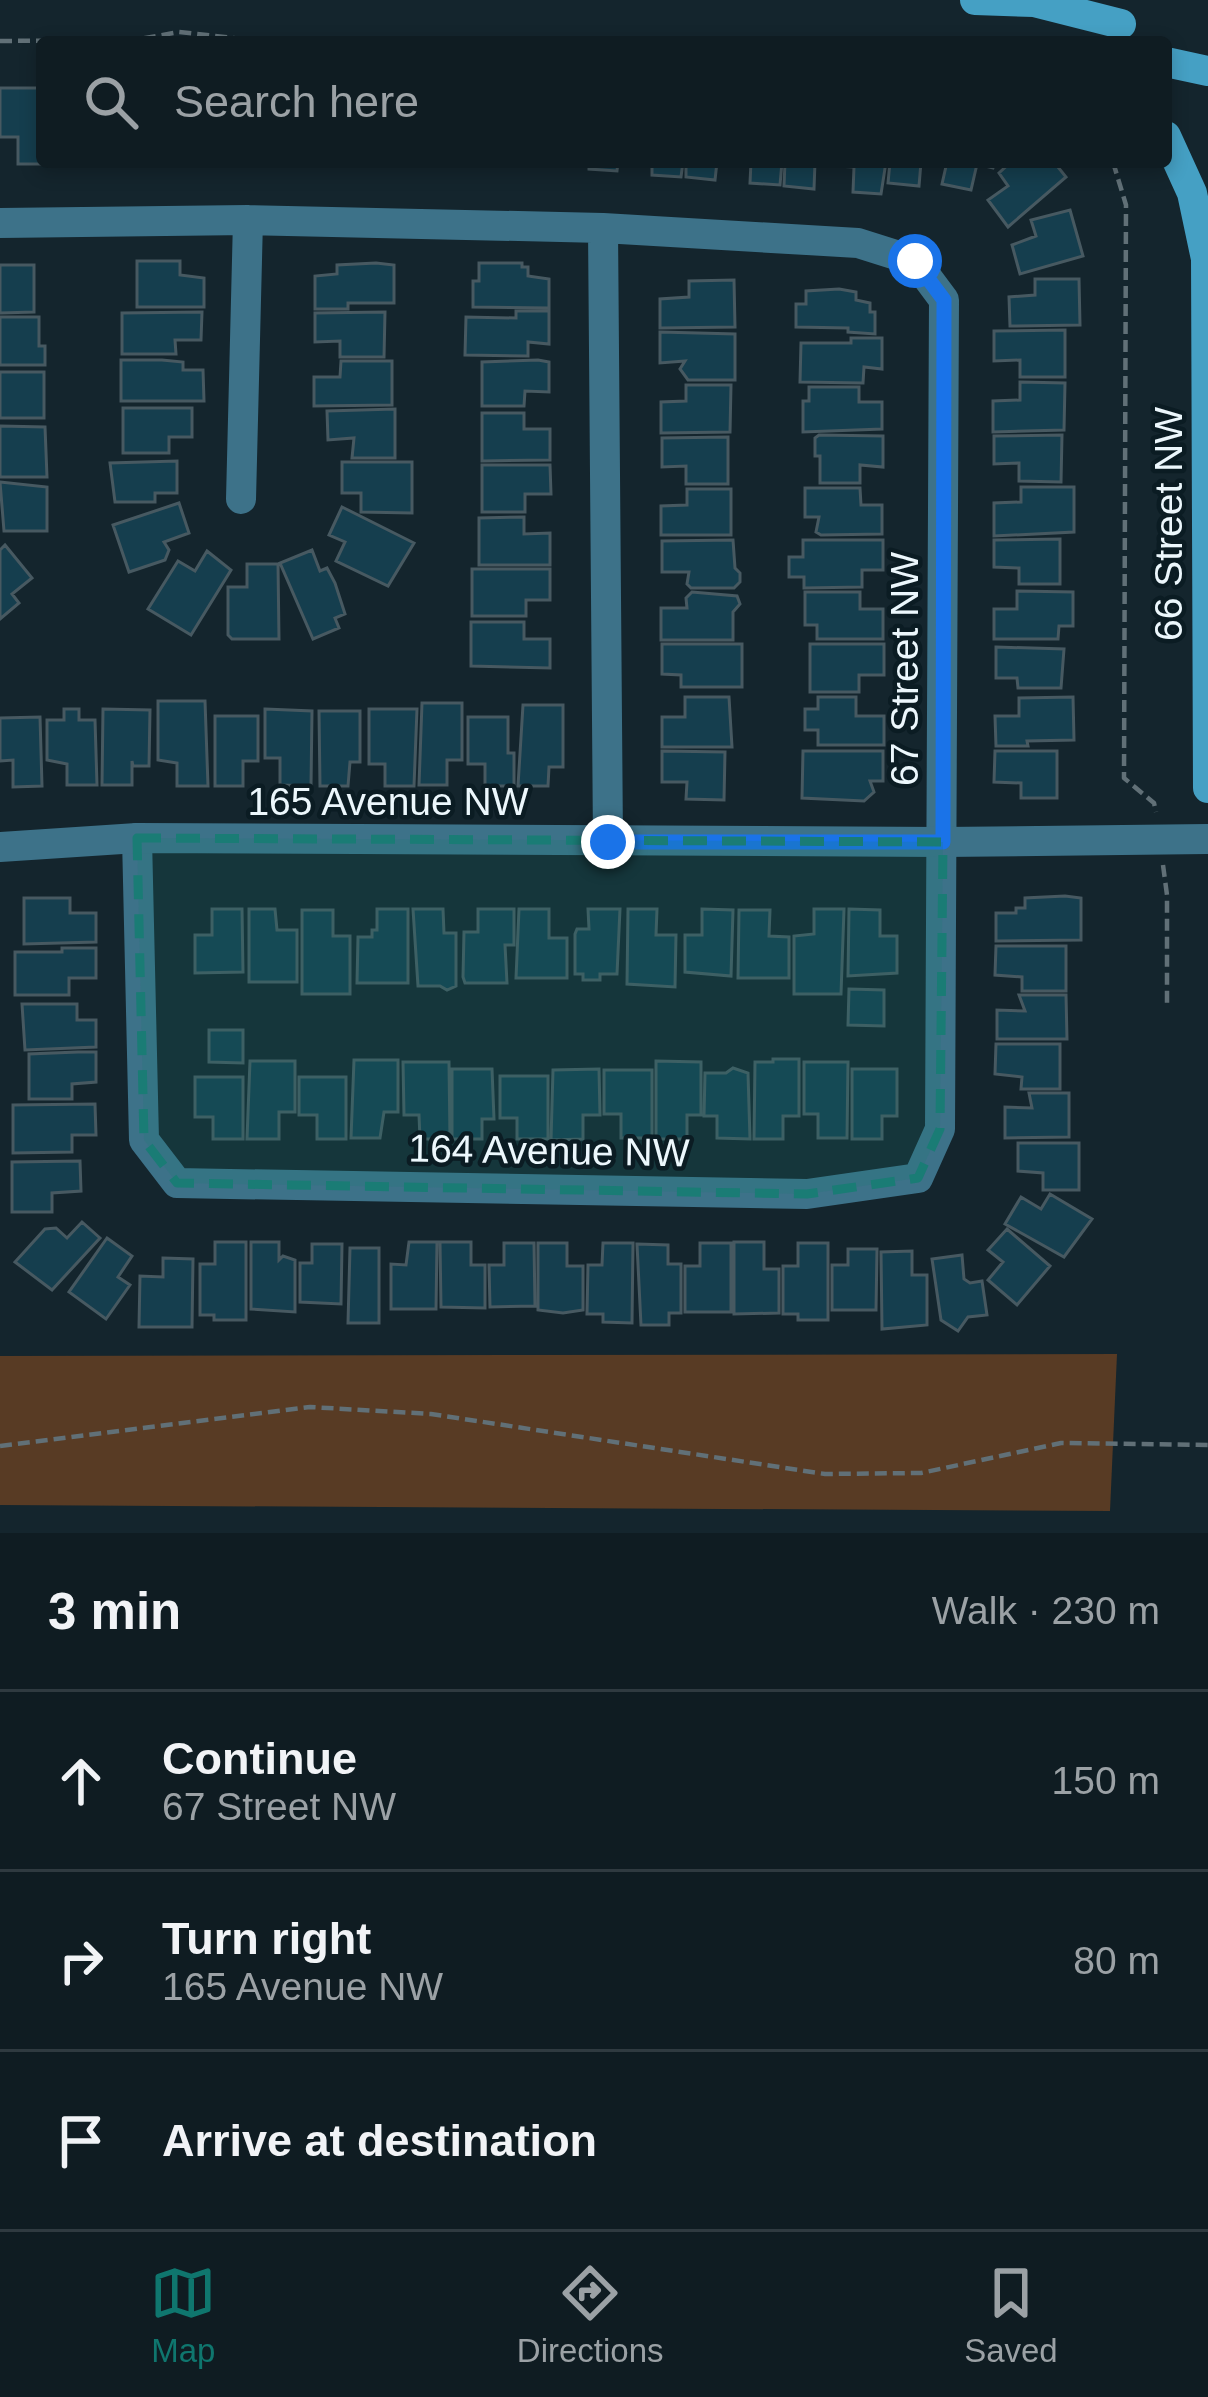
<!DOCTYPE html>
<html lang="en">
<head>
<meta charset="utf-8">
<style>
	body { margin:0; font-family:Helvetica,sans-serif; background:#1d292f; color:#f1f3f6 }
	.stop { position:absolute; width:36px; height:36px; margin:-27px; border:9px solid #1a73e8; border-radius:50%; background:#fff }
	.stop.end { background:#1a73e8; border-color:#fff; box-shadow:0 3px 12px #0008 }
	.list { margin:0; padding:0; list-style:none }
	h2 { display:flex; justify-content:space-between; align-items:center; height:156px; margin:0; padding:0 48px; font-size:51px }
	h2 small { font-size:39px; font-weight:400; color:#9ba1a5 }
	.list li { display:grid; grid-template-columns:78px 1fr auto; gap:36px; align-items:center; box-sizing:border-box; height:180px; padding:0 48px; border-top:3px solid #2f3a40 }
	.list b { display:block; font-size:45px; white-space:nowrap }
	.list p { margin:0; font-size:39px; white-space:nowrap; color:#9ba1a5 }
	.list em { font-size:39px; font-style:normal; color:#9ba1a5 }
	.icon { flex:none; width:66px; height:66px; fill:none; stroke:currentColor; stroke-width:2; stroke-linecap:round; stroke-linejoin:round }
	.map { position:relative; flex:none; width:1208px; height:1533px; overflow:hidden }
	.search { position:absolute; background:#0f1c22; box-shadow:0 6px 18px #0003; left:36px; right:36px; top:36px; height:132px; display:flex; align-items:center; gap:30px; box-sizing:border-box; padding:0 42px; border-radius:12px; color:#9ba1a5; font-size:45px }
	.sheet { height:696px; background:#0f1c22 }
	nav { display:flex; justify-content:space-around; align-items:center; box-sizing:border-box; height:168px; border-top:3px solid #2f3a40; background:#0f1c22; font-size:33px; color:#9ba1a5 }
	nav a { display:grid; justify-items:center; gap:6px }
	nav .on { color:#0f766e }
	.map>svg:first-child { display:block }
	.green { fill:#583b24 }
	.building { fill:#153e4e; stroke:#475961; stroke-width:3 }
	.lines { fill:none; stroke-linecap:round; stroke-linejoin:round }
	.path { stroke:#617077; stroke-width:4.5; stroke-dasharray:12 6; stroke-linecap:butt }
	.minor { stroke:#3d7289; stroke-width:30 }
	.tertiary { stroke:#3d7289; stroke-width:30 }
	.secondary { stroke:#45a0c4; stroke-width:30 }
	.route { stroke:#1a73e8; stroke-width:15 }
	.marked { fill:#1a7c75; fill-opacity:0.2; stroke:#1a7c75; stroke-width:9; stroke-dasharray:24 15; stroke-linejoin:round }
	.labels { text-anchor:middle; stroke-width:9; stroke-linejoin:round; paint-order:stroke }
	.street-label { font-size:39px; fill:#ecf7fc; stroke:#0b1c23 }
</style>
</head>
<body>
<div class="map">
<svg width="1208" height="1533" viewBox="0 0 1208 1533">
	<rect width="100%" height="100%" fill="#14252d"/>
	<!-- green -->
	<path class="green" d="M1117,1354L1110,1511L0,1505V1356Z"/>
	<!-- building -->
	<path class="building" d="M0,88H42V162L47,164H18V137H0Z
		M589,162H618L617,171L589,169Z
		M652,162H683L681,177L652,175Z
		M686,162H717L715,180L686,177Z
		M751,162H782L780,185L750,183Z
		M785,162H815L814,189L784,186Z
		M838,162H886L881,194L853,192L854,167L838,166Z
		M890,162H921L919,186L888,183Z
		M947,162H995L993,168L977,164L971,190L942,184Z
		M1011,162H1054L1066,177L1008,227L988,200L1008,186L999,173Z
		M1070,210L1083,256L1020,274L1012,245L1036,236L1031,220Z
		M137,261H180V275L204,278V307H137Z
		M376,263L394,265V303H348V309H315V276L337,274V265Z
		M479,263H522V267H528V276L549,279V308L473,307V281H479Z
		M0,265H34V312L0,313Z
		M1035,279H1079L1080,325L1010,326L1009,297L1035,295Z
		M734,280L735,327L660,328V299L689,297V281Z
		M839,289L856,292V300L870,303V312H875V334L848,332V328L796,327V304H806V291Z
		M516,311H549V344L528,342V356L465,355L466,317L516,318Z
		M202,312L201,340H175L176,354H122V313Z
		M385,312L384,357H340V341L315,342V313Z
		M0,317H39V346H45V365H0Z
		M1065,330V377H1020V360L994,361V331Z
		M660,332L735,334V380H688L680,369L685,361L660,363Z
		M851,338H882V369L864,367L863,383L800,382L801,343H851Z
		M121,360H162L183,362V370H203L204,401H121Z
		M538,360L549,362V392L525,391L524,406H482V362Z
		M341,361H392V405L314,406V377H340Z
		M0,372H44V418H0Z
		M1020,382L1065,383L1064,430L993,432V401L1020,400Z
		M686,385H731L730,432L661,433V402L686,401Z
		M809,387H859V402H882V429L803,432V401H809Z
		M123,408H192V437H169V453H123Z
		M395,409V458H352L354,438L328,440L327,411Z
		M482,413H524V429H550V460L482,461Z
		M0,426L45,427L47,477H0Z
		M819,435L883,436V467L860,465V483H820V456H815V438Z
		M1062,435L1061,482L1019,481V463L994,464V436Z
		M728,437V484H686V466L662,467V438Z
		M177,461V493H155V502H115L110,463Z
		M342,462H412V513L361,512V493H342Z
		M482,465H550L551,494H525V512H482Z
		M0,482L47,487V531H4Z
		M1021,487H1074V532L994,536V503L1021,502Z
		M805,488H860L861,505H882V534L821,535L816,532L819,517H805Z
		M687,489H731V535H661V506L687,505Z
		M179,503L189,533L164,542L169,550L165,560L129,572L113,525Z
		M342,507L414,543L388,586L336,561L345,542L329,535Z
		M524,517V534L550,533V565H479V518Z
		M1060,539V584H1019V568L994,567V540Z
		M733,540L735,568L740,573V582L734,588H691L687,584L689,572H662V541Z
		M803,540H883V570H862V587L804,588V577H789V557H803Z
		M5,545L32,578L12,594L19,603L0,619V550Z
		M312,550L320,571L327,568L335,583L345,614L335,618L339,628L313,639L280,563Z
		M207,551L231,570L191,635L148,609L178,561L195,571Z
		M247,564H278L279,639H232L228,635V587H247Z
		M472,569H550V600H526V616H472Z
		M1017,591L1073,592V626H1059L1058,639H994V609H1017Z
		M692,592L737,596L740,604L733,612V640H661V608H687L686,598Z
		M805,592H860V609H883V639H817V625H805Z
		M471,622H524V639H550V668L471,666Z
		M662,644H742V687H681V675L662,674Z
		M810,644H884V675H859V692H810Z
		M996,647L1064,649L1061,688H1018L1017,678H996Z
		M685,697H729L732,747H662V717H685Z
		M818,697H856V716H884V745H818V730H805V709H818Z
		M1073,697L1074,740L1027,741L1028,746H996L995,716H1019V698Z
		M158,701H205L208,786H177V763L158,760Z
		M422,703H462V760H447V785H419Z
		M523,705H563V767H549L548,786H518Z
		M64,709H79V720H95L97,785H67V764L47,760V720H64Z
		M103,709L150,710L149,766H133L132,761V785H102Z
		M265,709L312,711L311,786L280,785V758H265Z
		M369,709H417L414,786H385V764H369Z
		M319,711H360V762H350L348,786H320Z
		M215,716H258V761H243V786H215Z
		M40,717L42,786L13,787V760L0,761V718Z
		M468,717H508V753H514V786H485V764H468Z
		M662,751L725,752L724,800L686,799L687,782H662Z
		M803,751H883V781H870L874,792L864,801L802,798Z
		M995,751H1057V798H1021V783L994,782Z
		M1065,896L1081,898V940L996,941V913H1016V908H1025V898Z
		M24,898H70V913H96V942L24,944Z
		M212,909H242L243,972L195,973V935H212Z
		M249,909H275L277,930H297V982H249Z
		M377,909H408V983H357L358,937H372V930H377Z
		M413,909H443L444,933H456V986L447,990L440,986H418Z
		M478,909H514V945H505L507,983H465L463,977L464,932H478Z
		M519,909H549V938H567V978H516Z
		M588,909H620L617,974H600V980H583V974H575V934L577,929H589Z
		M628,909H657L656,935H676L675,987L627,984Z
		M702,909L733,910L731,976L685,972V935H702Z
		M814,909H844L841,994H794V936L814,934Z
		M849,909L880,910V936H897V973L848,976Z
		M302,910H333V936H350V994H302Z
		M739,910H770L769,936L789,937V978H738Z
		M996,946H1066V991H1022V977L995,975Z
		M62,948H96V978H69V995H15V952H62Z
		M849,989L884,990V1026L848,1025Z
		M1019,995H1066L1067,1039H997V1010L1025,1011Z
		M22,1004H77V1020H96V1047L25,1050Z
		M209,1030H243V1063L209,1062Z
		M996,1044H1060V1089H1021L1022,1077L995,1074Z
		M78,1052H96V1082L72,1084V1099H29V1054Z
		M773,1059H799V1116H783V1139H754L755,1062H773Z
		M354,1060H398V1112H384L380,1138H351Z
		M250,1061H295V1112H279V1139H247Z
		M656,1061L701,1062V1115H687V1139H656Z
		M403,1062H449L450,1139H420L419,1115H404Z
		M804,1062H848L847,1138H818V1114H804Z
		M733,1068L748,1073L750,1139L717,1138V1116H704L705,1073H726Z
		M452,1069H492L494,1119H482V1139H452Z
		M599,1069L600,1115H583V1139L551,1140L553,1070Z
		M852,1069H897V1116H882V1139H852Z
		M604,1070H652V1138H621V1114H604Z
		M500,1076H548V1139H517V1118H500Z
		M195,1077H243V1139H213V1117H195Z
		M299,1077H346V1139H317V1115H299Z
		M1029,1093H1069V1137L1005,1138V1107L1032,1108Z
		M95,1104L96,1135H72V1152L13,1153V1105Z
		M1018,1143H1079V1190H1043V1173L1018,1171Z
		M80,1161L81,1191L52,1193V1212H12V1162Z
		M1050,1194L1092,1219L1064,1257L1005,1224L1021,1197L1041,1209Z
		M82,1222L100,1238L52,1290L15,1262L45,1229L56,1228L67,1238Z
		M1007,1229L1050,1266L1017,1305L988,1280L1003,1262L988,1250Z
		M107,1238L132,1256L118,1277L130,1285L106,1319L69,1292Z
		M215,1242H246V1320H214V1315H200V1264H215Z
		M251,1242H279V1260L283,1256L295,1260V1312L251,1309Z
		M409,1242H437L436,1309H391V1264L406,1265Z
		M440,1242H471V1265H485V1308L441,1307Z
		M734,1242H764V1269H779V1313L734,1314Z
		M504,1243H534L535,1306L490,1307L489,1265H504Z
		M538,1243H567V1266H583V1310L563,1313L538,1310Z
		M603,1243H633L632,1323L603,1322V1314H587L588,1265H602Z
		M700,1243H731V1312H685V1266H700Z
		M798,1243H828V1320H798V1314H783V1266H798Z
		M312,1244H342L341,1304L300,1302V1263H312Z
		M637,1244L668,1245V1264H681V1313H669V1325H641Z
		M350,1248H379V1323H348Z
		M848,1249H877L876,1310H832V1265H848Z
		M912,1251V1275H927V1325L882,1329L881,1252Z
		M962,1255L964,1279L970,1283L982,1281L987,1315L968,1317L958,1331L941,1320L932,1259Z
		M163,1258L193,1259L192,1327H139L140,1276L163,1277Z"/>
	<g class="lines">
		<!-- path -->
		<path class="path" d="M0,41L134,40L179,32L243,39L565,42
			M1113,162L1126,205L1124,778L1154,803L1156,812
			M1163,865L1167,895V1007
			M0,1446L310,1407L431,1414L825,1474L921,1473L1061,1443L1208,1445"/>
		<!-- minor -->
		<path class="minor" d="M0,223L248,220L603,228L858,243L915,261L944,300L940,1129L918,1178L807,1194L177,1183L144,1140L137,838
			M603,228L608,842
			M241,499L248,220"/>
		<!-- tertiary -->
		<path class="tertiary" d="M0,847L137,838L943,842L1208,839"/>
		<!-- secondary -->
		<path class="secondary" d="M975,0L1034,2L1121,24
			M1166,62L1208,71
			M1166,136L1192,193L1206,259L1208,788"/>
	</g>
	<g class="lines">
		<!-- route -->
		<path class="route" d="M608,842H943L944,300L915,261"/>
	</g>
	<!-- marked area -->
	<path class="marked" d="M137,838L943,842L940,1129L918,1178L807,1194L177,1183L144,1140Z"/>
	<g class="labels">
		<!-- street labels -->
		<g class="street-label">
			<text transform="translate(1168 524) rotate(-90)" y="14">66 Street NW</text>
			<text transform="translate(904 669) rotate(-90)" y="14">67 Street NW</text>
			<text x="388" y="815">165 Avenue NW</text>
			<text transform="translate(549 1150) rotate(1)" y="14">164 Avenue NW</text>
		</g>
	</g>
</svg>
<div class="stop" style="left:915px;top:261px"></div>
<div class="stop end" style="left:608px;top:842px"></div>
<div class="search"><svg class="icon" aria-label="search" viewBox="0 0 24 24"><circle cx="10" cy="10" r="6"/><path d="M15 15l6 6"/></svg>Search here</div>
</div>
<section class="sheet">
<h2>3 min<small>Walk · 230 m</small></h2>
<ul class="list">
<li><svg class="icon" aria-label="ahead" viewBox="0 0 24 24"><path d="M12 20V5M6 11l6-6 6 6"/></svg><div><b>Continue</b><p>67 Street NW</p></div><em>150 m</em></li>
<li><svg class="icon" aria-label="right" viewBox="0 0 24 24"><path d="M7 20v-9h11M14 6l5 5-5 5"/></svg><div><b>Turn right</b><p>165 Avenue NW</p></div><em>80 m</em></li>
<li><svg class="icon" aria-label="arrive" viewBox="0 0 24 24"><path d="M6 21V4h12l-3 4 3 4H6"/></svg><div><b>Arrive at destination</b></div></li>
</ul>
</section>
<nav>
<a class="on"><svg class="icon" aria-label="map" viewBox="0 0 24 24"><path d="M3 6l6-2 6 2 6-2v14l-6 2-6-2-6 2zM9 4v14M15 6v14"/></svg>Map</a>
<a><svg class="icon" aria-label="directions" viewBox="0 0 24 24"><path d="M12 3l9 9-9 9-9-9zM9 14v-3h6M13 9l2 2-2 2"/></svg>Directions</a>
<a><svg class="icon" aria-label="saved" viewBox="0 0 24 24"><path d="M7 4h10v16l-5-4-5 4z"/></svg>Saved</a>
</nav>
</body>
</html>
